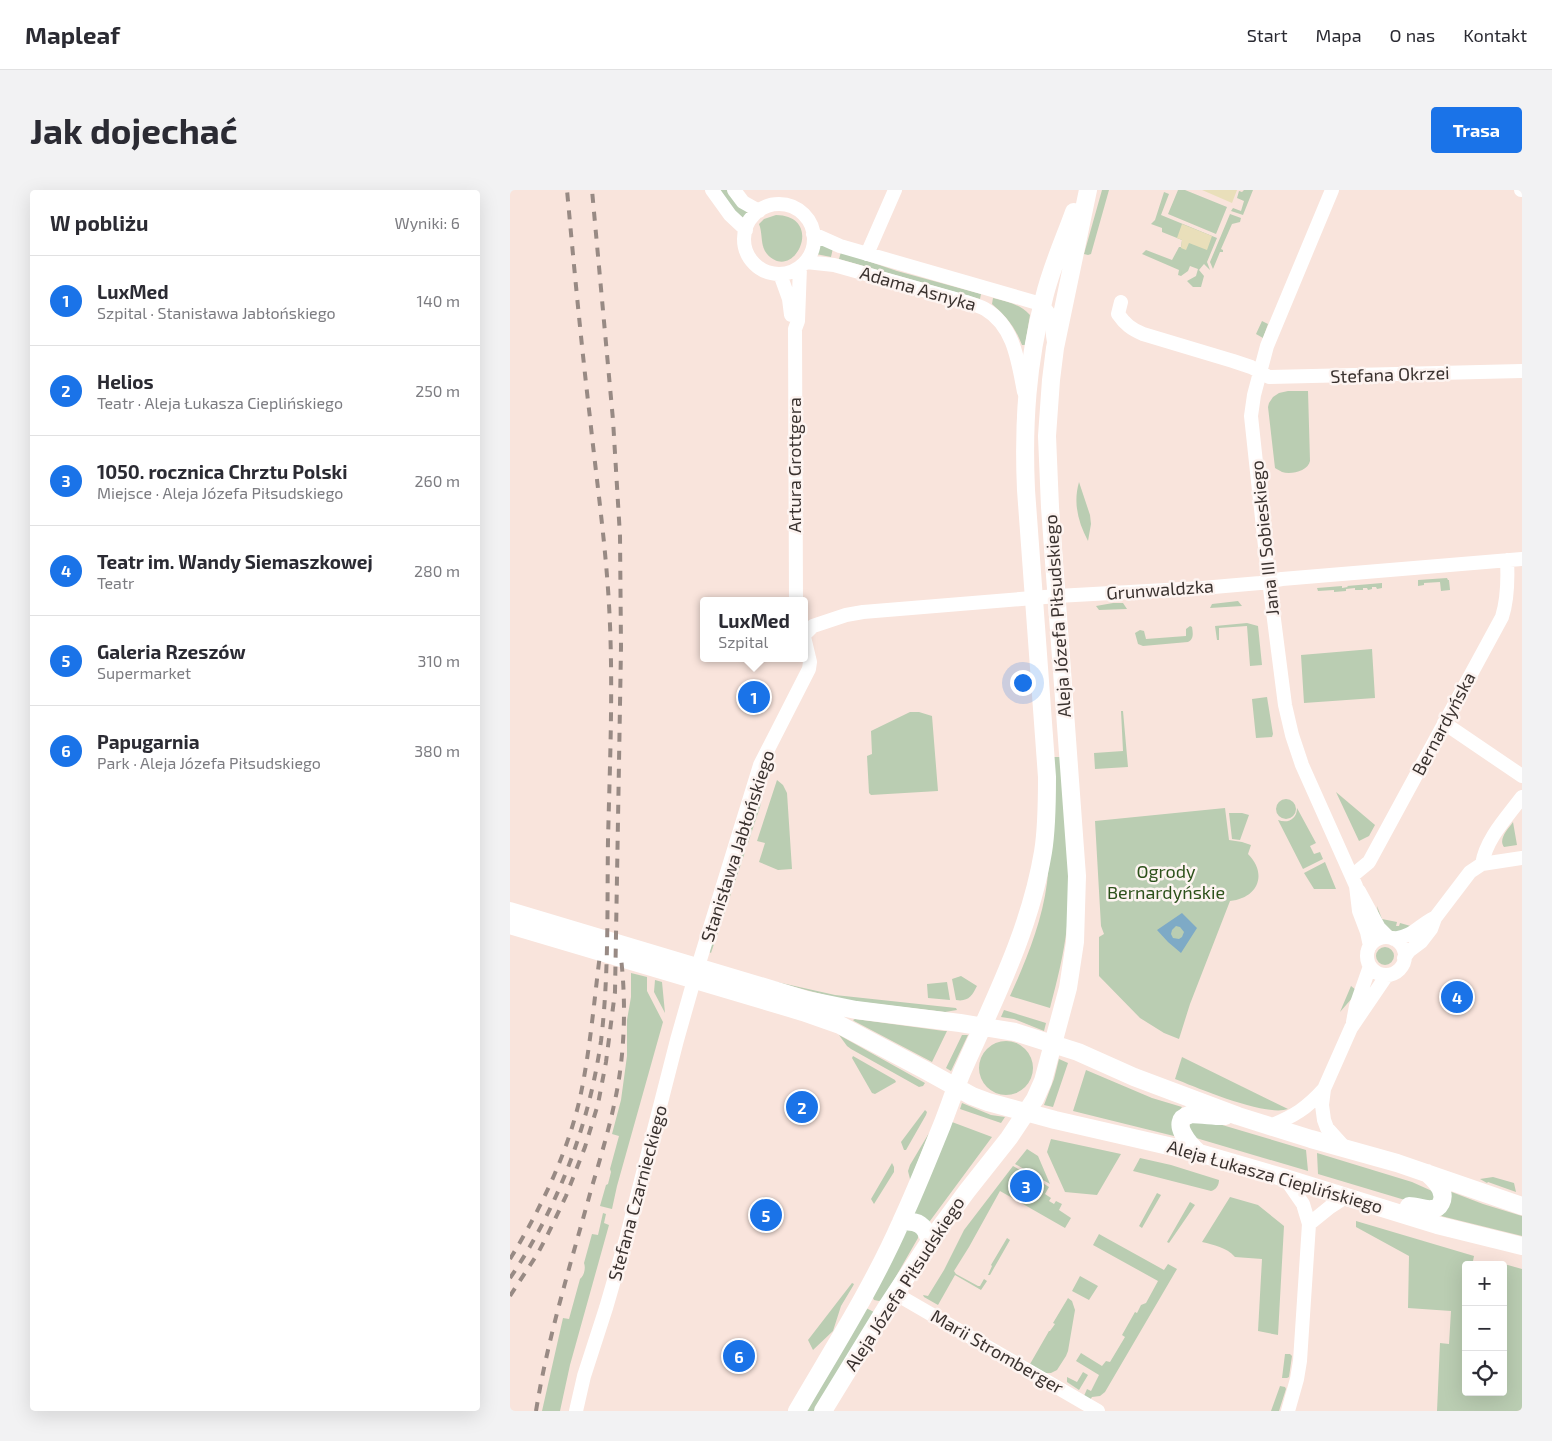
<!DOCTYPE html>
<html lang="pl">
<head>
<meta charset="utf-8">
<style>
	body { margin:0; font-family:"Exo 2",sans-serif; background:#f2f2f3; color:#2b2b33 }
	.controls { position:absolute; right:15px; bottom:15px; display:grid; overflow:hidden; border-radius:5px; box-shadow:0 5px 20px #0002 }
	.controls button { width:45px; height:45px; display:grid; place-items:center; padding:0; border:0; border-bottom:1px solid #e1e1e2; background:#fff; color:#2b2b33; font:25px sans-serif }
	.you { position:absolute; left:512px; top:492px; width:18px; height:18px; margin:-12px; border:4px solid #fff; border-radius:50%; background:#1a73e8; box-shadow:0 0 0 8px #1a73e833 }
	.badge { display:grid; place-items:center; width:32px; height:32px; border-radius:50%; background:#1a73e8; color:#fff; font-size:16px; font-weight:700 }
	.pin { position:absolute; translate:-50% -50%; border:2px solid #fff; box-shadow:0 1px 5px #0006 }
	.popup { position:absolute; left:190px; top:407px; width:108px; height:65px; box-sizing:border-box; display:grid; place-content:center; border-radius:5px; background:#fff; filter:drop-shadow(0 1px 4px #0005); font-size:16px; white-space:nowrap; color:#7c7c81 }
	.popup b { font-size:19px; color:#2b2b33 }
	.popup::after { content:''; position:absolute; left:50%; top:100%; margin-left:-10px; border:10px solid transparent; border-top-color:#fff }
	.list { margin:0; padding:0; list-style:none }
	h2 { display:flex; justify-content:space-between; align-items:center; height:65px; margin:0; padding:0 20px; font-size:21px }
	h2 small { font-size:16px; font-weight:400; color:#7c7c81 }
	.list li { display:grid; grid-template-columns:32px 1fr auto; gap:15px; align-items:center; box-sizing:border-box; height:90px; padding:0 20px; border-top:1px solid #e1e1e2 }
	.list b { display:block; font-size:19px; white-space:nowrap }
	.list p { margin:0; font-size:16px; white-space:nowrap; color:#7c7c81 }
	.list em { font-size:16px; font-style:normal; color:#7c7c81 }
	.icon { flex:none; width:28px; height:28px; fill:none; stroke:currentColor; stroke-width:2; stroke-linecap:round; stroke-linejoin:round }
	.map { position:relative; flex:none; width:1012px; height:1221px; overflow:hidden; border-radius:5px }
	header { display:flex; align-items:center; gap:30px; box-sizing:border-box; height:70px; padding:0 25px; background:#fff; border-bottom:1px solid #e1e1e2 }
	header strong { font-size:24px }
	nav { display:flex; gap:28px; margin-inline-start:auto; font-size:18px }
	.intro { display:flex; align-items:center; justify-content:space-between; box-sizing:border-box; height:120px; padding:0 30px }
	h1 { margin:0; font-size:35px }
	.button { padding:12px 22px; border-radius:5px; background:#1a73e8; color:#fff; font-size:18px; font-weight:700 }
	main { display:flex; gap:30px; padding:0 30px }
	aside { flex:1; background:#fff; border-radius:5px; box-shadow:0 5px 20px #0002 }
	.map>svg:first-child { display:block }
	.green { fill:#bacdb2 }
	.sand { fill:#e9dfba }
	.water { fill:#7eaac6; fill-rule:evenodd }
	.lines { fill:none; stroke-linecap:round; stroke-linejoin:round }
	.minor { stroke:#fff; stroke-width:14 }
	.major { stroke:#fff; stroke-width:18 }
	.rail { stroke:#988a84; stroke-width:4; stroke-dasharray:9 9; stroke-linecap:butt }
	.labels { text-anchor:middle; stroke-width:5; stroke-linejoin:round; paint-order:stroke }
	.street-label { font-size:18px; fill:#3a322f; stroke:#fdf4f1 }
	.park-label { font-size:18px; fill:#2c511a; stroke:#fdf4f1 }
</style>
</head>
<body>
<header>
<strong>Mapleaf</strong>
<nav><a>Start</a><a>Mapa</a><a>O nas</a><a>Kontakt</a></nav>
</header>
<div class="intro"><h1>Jak dojechać</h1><a class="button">Trasa</a></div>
<main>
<aside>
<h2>W pobliżu<small>Wyniki: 6</small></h2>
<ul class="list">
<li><span class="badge">1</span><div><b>LuxMed</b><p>Szpital · Stanisława Jabłońskiego</p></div><em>140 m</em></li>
<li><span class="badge">2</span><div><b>Helios</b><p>Teatr · Aleja Łukasza Cieplińskiego</p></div><em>250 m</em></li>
<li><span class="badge">3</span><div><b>1050. rocznica Chrztu Polski</b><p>Miejsce · Aleja Józefa Piłsudskiego</p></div><em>260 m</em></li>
<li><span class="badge">4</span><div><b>Teatr im. Wandy Siemaszkowej</b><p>Teatr</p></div><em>280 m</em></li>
<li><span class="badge">5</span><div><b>Galeria Rzeszów</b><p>Supermarket</p></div><em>310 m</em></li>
<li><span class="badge">6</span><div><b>Papugarnia</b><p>Park · Aleja Józefa Piłsudskiego</p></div><em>380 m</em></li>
</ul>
</aside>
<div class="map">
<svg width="1012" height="1221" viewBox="0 0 1012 1221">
	<rect width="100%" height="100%" fill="#f9e4dc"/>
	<!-- green -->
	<path class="green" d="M210,0H218L231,16L238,23L236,28H233L224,20Z
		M592,0H599L581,64L578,65L574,64Z
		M668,0H675L717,17L706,44L658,24Z
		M734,0H743L733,25L721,21L723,18L731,21L734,11L727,8L729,1L732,2Z
		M654,2L659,4L651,25L707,48L697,72L700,80L694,74L689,80L694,86L691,97H683L677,91L686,86L688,79L680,76L678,81L671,86L668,85L669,80L632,64L636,60L662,70L669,57H671L672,50L652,42V38L641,34L645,30Z
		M720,24L731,28L730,32L722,34L711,59L713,60V62H710L703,79L700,72Z
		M266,25C316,26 284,94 257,64C250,56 253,44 249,34L254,29Z
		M309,53L323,58L321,67L306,64Z
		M331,62L387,81L471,104L470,109L329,69Z
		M483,108C498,112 510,114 520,125L515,155H512C505,137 496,126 482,114Z
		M752,131L758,134L753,148L746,144Z
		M778,201H798L800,271C798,281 781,285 772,282C770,281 767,279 765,278L758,217L759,213L763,207L769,203Z
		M569,292L580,325L581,334L578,351C568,332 563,313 569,292Z
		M937,388L938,390H939L940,400L931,401L930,392L914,393V395L908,396V390Z
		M872,393V398L867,399L866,397H862V399L858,400L857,398H853V400H845V398L836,399V401L824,402V400L808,401L807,398L832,396V398L838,397L837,396Z
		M728,411L732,416L700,418L702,414Z
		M603,413H613L617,419L589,420L586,416Z
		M737,433L748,436L752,475L740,476L737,436L709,438V450H707L705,436Z
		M680,436L682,437C683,443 684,449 678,452L633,456L628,454L625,443L630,440L634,441L636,449L676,446V439Z
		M862,459L865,508L794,513L791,465Z
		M757,507L763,544L762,547L746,548L742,509Z
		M611,521H613L618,577L585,579L584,563L613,561Z
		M400,522H409L422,526L428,601L361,605L359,603L357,566L362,564L361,541Z
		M543,567H552C555,622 563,680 557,736C554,764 547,791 540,818L500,806C516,771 532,732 537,693C542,651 542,609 543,567Z
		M267,590L273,595L277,603L282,679L268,680L249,672L255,653L247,651Z
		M256,592L250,617L238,653L236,649L254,594Z
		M826,602L865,635L859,646L849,651Z
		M766 619a10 10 0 1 1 20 0a10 10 0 1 1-20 0Z
		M715,618L719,650L732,652L741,655L738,664C758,684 748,708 720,711L680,814L669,849L654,843L630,828L589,786V747L594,744L591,736L585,631Z
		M787,618L806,653L800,656L804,664L810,662L813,669L793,679L768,630C778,634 787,629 787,618Z
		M719,623H732L739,625L730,650L722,649Z
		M1003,632L1007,655L994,657C988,649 998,639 1003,632Z
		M235,662L201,763L199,762L230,665Z
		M815,672L826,699H804L794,683Z
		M867,716L872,729L887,732L886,736H889L890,733L904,737C899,738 893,741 888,742C876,743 868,727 867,716Z
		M866 766a9 9 0 1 1 18 0a9 9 0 1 1-18 0Z
		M121,783L137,787V801L153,832L107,996L102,1019L90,1016L96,995L98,994L101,982L100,979L109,946L102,944L111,910L117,866V830L121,807Z
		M451,786L467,796C462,806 458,812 446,810L442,789Z
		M145,790L152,792L155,823L144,802Z
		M258,790L325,805L446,818L447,820L435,822L334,810Z
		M437,792L440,810L418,808L417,794Z
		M841,796L846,800L843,807L830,822Z
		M494,820L536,833L534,841L504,829L491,827Z
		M345,829L434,841H437L422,872L344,831L343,830Z
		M329,845L415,893L413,896L409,897L341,859L337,856Z
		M452,845H458L441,881L436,878Z
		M469 878a27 27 0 1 1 54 0a27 27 0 1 1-54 0Z
		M343,866L385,890L386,892L365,904L362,903L342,868Z
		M672,867L778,919C755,927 688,898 665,889Z
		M549,869L558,873L543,917L534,915L544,889Z
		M576,880L642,908L672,917C666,925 663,936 664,946L563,921Z
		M452,913L481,925L495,927L491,933L450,919Z
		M415,920L417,922L416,925L396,960H394L391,952Z
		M692,929L796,960L798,981L686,948L679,940L680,933Z
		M442,932L482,947L417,1035L402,1027Z
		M419,943L401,989H400L398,981L400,975Z
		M541,949L611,964L587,1005L555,1002L537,962Z
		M517,959L528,966L540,994L505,974Z
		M807,963L902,992L922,1001L924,1003L925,1009L915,1016L808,984Z
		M630,968L661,975L709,990C709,995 706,1000 701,1001L623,981Z
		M382,973L384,977V982L364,1014L361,1009Z
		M503,976L519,985L517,990L514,991L512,996L518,999L523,987L539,997L535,1004L541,1008L539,1011L544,1014L546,1011L552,1014L549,1020L561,1028L555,1038L490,1001L459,1057L444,1081L446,1084L468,1096H470L474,1089L477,1091L471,1100L445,1085L428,1115L414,1107L413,1105L418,1106L434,1080L454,1040Z
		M983,987L1004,993L1006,1002L978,992L977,993L970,989Z
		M939,1001L973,1014L1012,1026V1046L931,1026L935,1021Z
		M647,1003L651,1005L632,1038L629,1036Z
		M720,1007L748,1015L774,1036L768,1145L748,1141L752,1069L725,1067C716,1057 704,1055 692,1052Z
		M680,1012L685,1015L659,1053L657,1052Z
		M93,1023L96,1024L94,1033L99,1035L60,1175L50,1221H32L53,1128L59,1129L70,1089C74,1086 76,1078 74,1073L82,1044L88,1045Z
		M846,1031L964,1066L963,1071L975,1075H956V1202H993V1075H986L987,1072L1012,1079V1221H927L930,1153L939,1154L941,1121L898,1118L899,1066L846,1037Z
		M400,1038L408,1044V1048L373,1109L369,1111L364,1110L362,1106L395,1040Z
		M589,1044L654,1080L658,1074L667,1079L595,1202L590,1206L582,1207L580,1210L574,1206L577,1199L581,1201L589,1185L566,1171L571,1163L592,1176L596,1171L600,1172L615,1147L612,1145L625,1122L627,1123L631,1115L636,1113L648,1091L583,1055Z
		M497,1048L500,1050L480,1085H478L482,1076L481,1075Z
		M570,1086L588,1096L579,1110L562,1101Z
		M342,1093L344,1094L343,1096L331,1116L323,1141L303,1160L298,1150Z
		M558,1108L562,1111L565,1120L558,1161L556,1166L547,1180L541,1183H535L520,1174L539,1141H540L545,1134L543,1133Z
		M356,1118L364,1122L305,1221H295Z
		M775,1164H780L782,1166L779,1187L777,1188H772Z
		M573,1182L578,1185L569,1200L557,1192V1187L567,1192Z
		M770,1196L775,1197L776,1199L769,1221H761Z"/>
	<!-- sand -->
	<path class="sand" d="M692,0H727L722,13Z
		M672,34L702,46L697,60L679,53L676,60L671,58L672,50L667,48Z"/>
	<!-- water -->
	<path class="water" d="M672,723L687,738L671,763L658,752L647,740ZM666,736L670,737L674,742L672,747L669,749L663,748L661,744L662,740Z"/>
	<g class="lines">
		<!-- minor -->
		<path class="minor" d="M202,0L220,25L236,40
			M224,0L233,12L249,21
			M822,0L757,156L744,205L741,226L757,375L775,515L782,545L792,575L846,696L849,721L857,742L860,756
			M1011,0H1012
			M234 49a35 35 0 1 1 70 0a35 35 0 1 1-70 0Z
			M303,44L330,56L524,112C546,122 540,131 544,152
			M357,64L385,0
			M296,72L324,75L456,112C462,114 469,116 475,119C504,136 508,171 514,202
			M270,84L279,109L281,125
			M611,112L608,124C615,134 621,139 633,144L723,171L741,177L759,187L1012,181
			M286,411L285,139L288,131L290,77
			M294,445L303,436L336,425L353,422L547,406L692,398L750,393L772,389L1012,369
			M934,533L1012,586
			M972,674C976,649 997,627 1012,607
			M842,686L859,672L992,427C998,408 998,389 997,370
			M849,701L869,738L878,747
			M857 766a19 19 0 1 1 38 0a19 19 0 1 1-38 0Z
			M884,749C904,746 908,736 924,728
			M894,768L899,761L911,752L921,739L925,728L960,682L972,674L1012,668
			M843,832L846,816L860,776
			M760,936C784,926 796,919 814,899
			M835,958L817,938L814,930L812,915L814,899L841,838L877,785
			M775,988L793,1014L799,1034L790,1171L787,1189L778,1221
			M799,1034L820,1017L837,1006
			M386,1104L588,1221
			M66,1221L74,1186L96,1118L116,1049L167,850L186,783L250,575L299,479L300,472L294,447"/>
		<!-- major -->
		<path class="major" d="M0,721L297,810L346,820L450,833L505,842L568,862L624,887L728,926L801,949L887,973L1012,1016
			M0,735L293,822L330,835L415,880L462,906L478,912L545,930L689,963L775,988L927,1035L1012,1056
			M689,963C681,956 658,931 679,925C684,923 707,927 715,926
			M899,1016C907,1016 914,1020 922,1019C927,1019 929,1017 931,1013C937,1001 925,990 917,983
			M391,1032C408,1030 415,1035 420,1051
			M287,1221C323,1159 362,1098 391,1032C406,1000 419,967 432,935C439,917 445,899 452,882C484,810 520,740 533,662C537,638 537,612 537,587L516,300C513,234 517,173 534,108C541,78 554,50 564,22
			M313,1221L376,1118L420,1051L457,1001L499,948L525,909L533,891L558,798L565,752L567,686L540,317L537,246L541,190L545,158L578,0"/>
		<!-- rail -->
		<path class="rail" d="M0,1069C30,1020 57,965 70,908C80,861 84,812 90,764
			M0,1088C48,1018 79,935 91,851C99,785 97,717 98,650C100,567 104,483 98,399C94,342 86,285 80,228C71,152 64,76 57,0
			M0,1106L28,1063L37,1046L56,1006L75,957L88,914L96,872L105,802L111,457L110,346L103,230L82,0
			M26,1221C38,1146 61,1073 81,1000C93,959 106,917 111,874C115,839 115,803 111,768"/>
	</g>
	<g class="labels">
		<!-- street labels -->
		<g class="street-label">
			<text transform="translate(408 99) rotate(16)" y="6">Adama Asnyka</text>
			<text transform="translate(880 185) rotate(-2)" y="6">Stefana Okrzei</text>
			<text transform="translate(285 275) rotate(-90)" y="6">Artura Grottgera</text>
			<text transform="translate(755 348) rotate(-96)" y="6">Jana III Sobieskiego</text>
			<text transform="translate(650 400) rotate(-4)" y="6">Grunwaldzka</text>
			<text transform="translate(548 426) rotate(-94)" y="6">Aleja Józefa Piłsudskiego</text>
			<text transform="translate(934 534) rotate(-62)" y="6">Bernardyńska</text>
			<text transform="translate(228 656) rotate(-72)" y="6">Stanisława Jabłońskiego</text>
			<text transform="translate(765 987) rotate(16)" y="6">Aleja Łukasza Cieplińskiego</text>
			<text transform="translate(128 1003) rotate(-75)" y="6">Stefana Czarnieckiego</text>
			<text transform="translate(395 1094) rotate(-57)" y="6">Aleja Józefa Piłsudskiego</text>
			<text transform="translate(487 1162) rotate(30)" y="6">Marii Stromberger</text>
		</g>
		<!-- park labels -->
		<g class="park-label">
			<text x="656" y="688">Ogrody<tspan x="656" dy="21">Bernardyńskie</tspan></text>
		</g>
	</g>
</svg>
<div class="controls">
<button>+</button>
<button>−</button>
<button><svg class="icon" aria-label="locate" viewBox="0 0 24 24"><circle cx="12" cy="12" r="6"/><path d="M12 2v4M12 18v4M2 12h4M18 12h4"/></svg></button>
</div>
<div class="you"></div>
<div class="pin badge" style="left:244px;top:507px">1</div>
<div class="popup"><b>LuxMed</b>Szpital</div>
<div class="pin badge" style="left:292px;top:917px">2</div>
<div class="pin badge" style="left:516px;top:996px">3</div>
<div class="pin badge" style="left:947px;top:807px">4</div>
<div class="pin badge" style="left:256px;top:1025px">5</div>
<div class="pin badge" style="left:229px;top:1166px">6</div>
</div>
</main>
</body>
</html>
